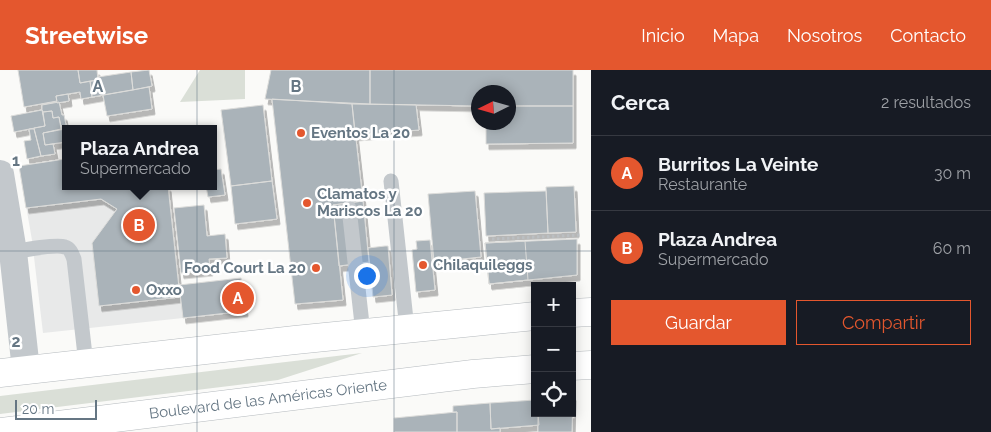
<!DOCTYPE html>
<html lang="es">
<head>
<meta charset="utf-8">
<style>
	body { margin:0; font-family:Raleway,sans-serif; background:#20242c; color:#f1f3f6 }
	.controls { position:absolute; right:15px; bottom:15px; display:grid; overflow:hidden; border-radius:0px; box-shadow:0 2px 12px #0003 }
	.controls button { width:45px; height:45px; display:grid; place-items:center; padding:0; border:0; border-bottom:1px solid #363941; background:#171b24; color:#f1f3f6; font:25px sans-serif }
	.compass { position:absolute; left:471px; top:15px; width:45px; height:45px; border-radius:50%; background:#171b24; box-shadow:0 2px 12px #0003; rotate:265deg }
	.scale { position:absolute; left:15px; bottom:12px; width:82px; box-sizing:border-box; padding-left:5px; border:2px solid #657683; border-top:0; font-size:14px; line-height:18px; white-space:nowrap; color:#657683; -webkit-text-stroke:4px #fff; paint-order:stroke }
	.you { position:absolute; left:366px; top:205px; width:18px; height:18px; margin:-12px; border:4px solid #fff; border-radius:50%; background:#1a73e8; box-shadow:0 0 0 8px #1a73e833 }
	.badge { display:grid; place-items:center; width:32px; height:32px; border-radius:50%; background:#e4572e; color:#fff; font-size:16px; font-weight:700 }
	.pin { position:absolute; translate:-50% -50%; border:2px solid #fff; box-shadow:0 1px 5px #0006 }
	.popup { position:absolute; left:62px; top:55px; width:155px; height:65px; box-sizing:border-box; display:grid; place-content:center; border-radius:0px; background:#171b24; filter:drop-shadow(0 1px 4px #0005); font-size:16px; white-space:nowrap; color:#9ea1a6 }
	.popup b { font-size:19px; color:#f1f3f6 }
	.popup::after { content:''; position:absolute; left:50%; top:100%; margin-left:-10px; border:10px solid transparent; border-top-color:#171b24 }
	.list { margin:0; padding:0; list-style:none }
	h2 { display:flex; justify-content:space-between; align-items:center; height:65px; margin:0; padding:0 20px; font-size:21px }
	h2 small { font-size:16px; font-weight:400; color:#9ea1a6 }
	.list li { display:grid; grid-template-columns:32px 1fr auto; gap:15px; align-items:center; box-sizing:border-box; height:75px; padding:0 20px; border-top:1px solid #363941 }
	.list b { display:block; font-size:19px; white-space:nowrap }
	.list p { margin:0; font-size:16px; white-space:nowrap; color:#9ea1a6 }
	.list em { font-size:16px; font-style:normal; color:#9ea1a6 }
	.actions { display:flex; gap:10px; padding:15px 20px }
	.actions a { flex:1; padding:11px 0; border:1px solid #e4572e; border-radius:0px; text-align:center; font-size:18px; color:#e4572e }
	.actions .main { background:#e4572e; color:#fff }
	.icon { flex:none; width:28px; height:28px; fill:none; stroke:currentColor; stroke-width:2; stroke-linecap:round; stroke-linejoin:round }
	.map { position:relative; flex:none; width:591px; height:362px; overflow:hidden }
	header { display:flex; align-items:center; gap:30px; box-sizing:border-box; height:70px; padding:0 25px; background:#e4572e; color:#fff }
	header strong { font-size:24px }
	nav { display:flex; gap:28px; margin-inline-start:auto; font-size:18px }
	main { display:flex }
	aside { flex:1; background:#171b24 }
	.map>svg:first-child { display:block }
	.built { fill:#e8e9e9 }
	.green { fill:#dadfd7 }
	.building { fill:#aab3b9; stroke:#dcdcda; filter:url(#shadow) }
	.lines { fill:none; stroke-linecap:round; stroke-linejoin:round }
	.primary-casing { stroke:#b5babe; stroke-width:29 }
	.path { stroke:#bbbfc2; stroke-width:3; stroke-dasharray:2.5 2.5; stroke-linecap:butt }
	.lane { stroke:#c3c8cc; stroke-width:15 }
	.street { stroke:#c3c8cc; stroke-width:28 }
	.primary { stroke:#fff; stroke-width:28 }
	.grid { fill:none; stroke:#657683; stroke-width:1; stroke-opacity:0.55 }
	.poi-dot { fill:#e4572e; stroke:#fff; stroke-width:2 }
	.labels { text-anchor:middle; stroke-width:5; stroke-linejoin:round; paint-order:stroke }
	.poi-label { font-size:15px; font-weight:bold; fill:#657683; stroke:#fff; text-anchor:start }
	.street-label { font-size:15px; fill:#657683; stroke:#fff }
	.grid-label { font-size:16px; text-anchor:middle; font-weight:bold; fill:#657683; stroke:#fff; stroke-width:5; stroke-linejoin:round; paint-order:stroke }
</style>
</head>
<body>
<header>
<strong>Streetwise</strong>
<nav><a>Inicio</a><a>Mapa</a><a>Nosotros</a><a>Contacto</a></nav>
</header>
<main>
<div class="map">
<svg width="591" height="362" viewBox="0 0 591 362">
	<defs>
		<filter id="shadow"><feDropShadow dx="3" dy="5.5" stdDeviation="0" flood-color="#0004"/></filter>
	</defs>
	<rect width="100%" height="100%" fill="#fafaf8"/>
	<!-- built -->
	<path class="built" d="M65,90V116H168L183,248L43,263L32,170L19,96Z"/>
	<!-- green -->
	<path class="green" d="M200,0H245V29L180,32Z
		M362,283L278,310L0,344V326Z"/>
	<!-- building -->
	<path class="building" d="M18,0H78L80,13L90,11L92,27L81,29L80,22L56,26L57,31L24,37Z
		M78,0H97L98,10L80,13Z
		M149,0L152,16L133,20L131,2Z
		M271,0H370V34L265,29Z
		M370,0H573V36H508V22H478V36L370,34Z
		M131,2L133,20L92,27L90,11L98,10V7Z
		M149,17L152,39L107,46L103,25Z
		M68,24L69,31L57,33L56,26Z
		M272,29L352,34L363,131L333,135L343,230L295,234Z
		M59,32L62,45H64L66,55L61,56L59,47L53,48L52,41L43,42L42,40V35Z
		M352,34L416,35L419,60L355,65Z
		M263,35L272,111L231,116L221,40Z
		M508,36H573V73L486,74V52H508Z
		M42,40L45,56L14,62L11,46Z
		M52,41L53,48L59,47L61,59L43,63L45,75L53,74L55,84L41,86L34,58L45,56L43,42Z
		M29,59H34L41,86L27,89L24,71L31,70Z
		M65,59V72L45,75L43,63Z
		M65,89V116H168L180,227L99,236L92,173L117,139L101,129L26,138L19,96Z
		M221,99L225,125L208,127L206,116H213V100Z
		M272,111L277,149L235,154L231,116Z
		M574,116L576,162L548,163L546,117Z
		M475,121L481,187L434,192L428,124Z
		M546,121L548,163L486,166L484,123Z
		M363,131L369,192L339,196L333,135Z
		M204,135L207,166L225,164L227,188L209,189L210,200L181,203L174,138Z
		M577,169V205L489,214L485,173Z
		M430,170L435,220L416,222L412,180L417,179L416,171Z
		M525,171L528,210L489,214L485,173Z
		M385,176H388L392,225L373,227L368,178Z
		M241,208L245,241L183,248L179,215Z
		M572,324L573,325L572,362H538V343H572Z
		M535,330V343H538L539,355L491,359L490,333Z
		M490,333L491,359L500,358V362H457V342H453V336Z
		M457,342V362H394V348Z"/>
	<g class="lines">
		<!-- primary casing -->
		<g class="primary-casing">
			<g id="primary">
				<path d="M572,243L591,242"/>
				<path d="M572,296L591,295"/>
				<path d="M0,303L295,270L535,246"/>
				<path id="s1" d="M1,362L473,304L535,299"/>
			</g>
		</g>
		<!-- path -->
		<path class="path" d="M492,169L581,165"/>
		<!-- lane -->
		<path class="lane" d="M391,111L407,259
			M349,138L363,263
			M13,182C24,180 55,174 65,177C70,178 72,184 74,189L86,294"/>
		<!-- street -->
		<path class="street" d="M0,104L13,182L26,300"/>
		<!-- primary -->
		<use href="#primary" class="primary"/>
	</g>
	<!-- grid -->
	<path class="grid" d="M197,0V362M394,0V362M0,181H591"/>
	<!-- markers -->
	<g class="poi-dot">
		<circle cx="301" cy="63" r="5"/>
		<circle cx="307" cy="133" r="5"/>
		<circle cx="423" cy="195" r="5"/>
		<circle cx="316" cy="198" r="5"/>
		<circle cx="136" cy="220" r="5"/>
	</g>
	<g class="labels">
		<!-- poi labels -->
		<g class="poi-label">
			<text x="311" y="68">Eventos La 20</text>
			<text x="317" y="129">Clamatos y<tspan x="317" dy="17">Mariscos La 20</tspan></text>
			<text x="433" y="200">Chilaquileggs</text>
			<text x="306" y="203" text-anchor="end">Food Court La 20</text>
			<text x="146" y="225">Oxxo</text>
		</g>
		<!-- street labels -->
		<g class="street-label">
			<text dy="5" stroke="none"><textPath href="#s1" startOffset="269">Boulevard de las Américas Oriente</textPath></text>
		</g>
	</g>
	<g class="grid-label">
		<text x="98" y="22">A</text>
		<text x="296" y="22">B</text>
		<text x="16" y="96">1</text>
		<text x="16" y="277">2</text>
	</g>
</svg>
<div class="controls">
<button>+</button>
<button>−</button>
<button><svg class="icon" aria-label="locate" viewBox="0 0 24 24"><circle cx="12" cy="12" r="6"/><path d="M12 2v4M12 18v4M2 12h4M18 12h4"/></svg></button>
</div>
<svg class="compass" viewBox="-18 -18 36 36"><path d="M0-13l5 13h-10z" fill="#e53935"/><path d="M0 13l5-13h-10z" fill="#9ea1a6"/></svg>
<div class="scale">20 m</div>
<div class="you"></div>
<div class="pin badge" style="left:238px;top:228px">A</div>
<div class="pin badge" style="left:139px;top:155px">B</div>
<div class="popup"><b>Plaza Andrea</b>Supermercado</div>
</div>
<aside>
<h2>Cerca<small>2 resultados</small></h2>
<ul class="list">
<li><span class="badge">A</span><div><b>Burritos La Veinte</b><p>Restaurante</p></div><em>30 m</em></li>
<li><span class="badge">B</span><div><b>Plaza Andrea</b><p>Supermercado</p></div><em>60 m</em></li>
</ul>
<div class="actions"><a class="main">Guardar</a><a>Compartir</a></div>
</aside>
</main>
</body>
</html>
